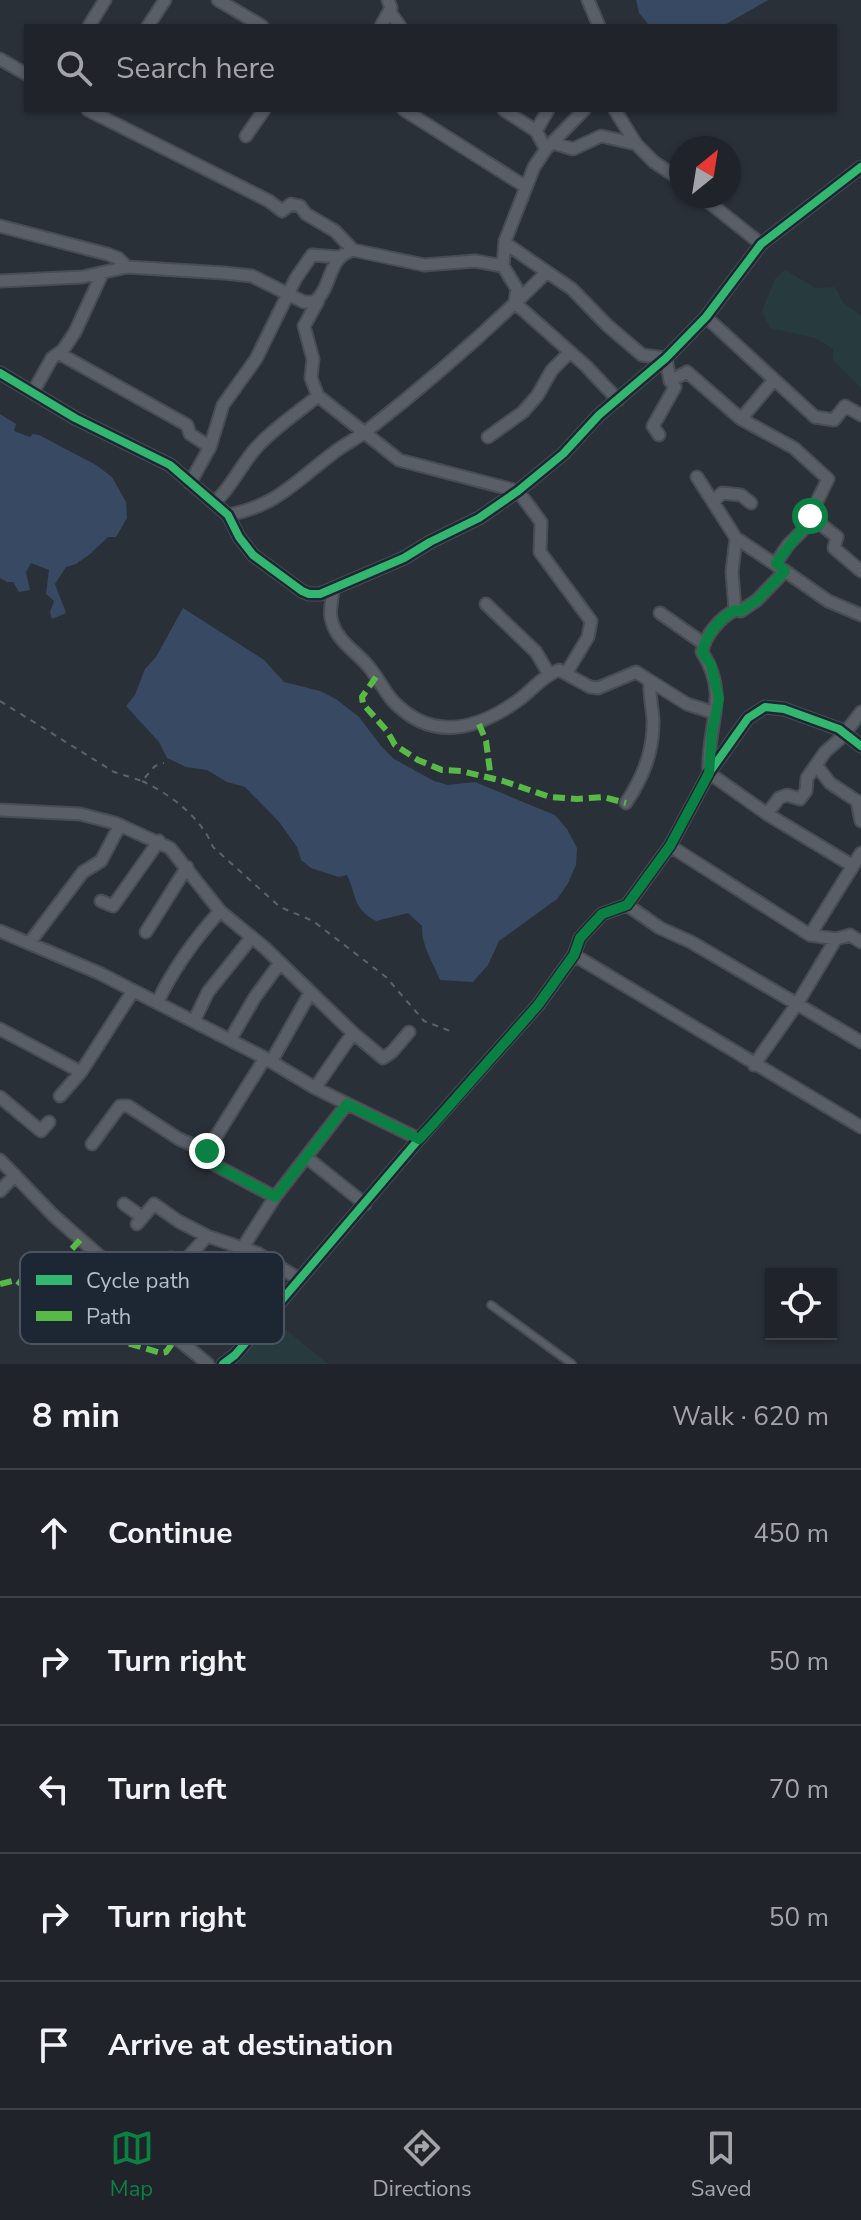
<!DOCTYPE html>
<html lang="en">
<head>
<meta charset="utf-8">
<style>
	body { margin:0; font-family:"Nunito Sans",sans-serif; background:#282c32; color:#f1f3f6 }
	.controls { position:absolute; right:24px; bottom:24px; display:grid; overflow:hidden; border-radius:0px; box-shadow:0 2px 6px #0004 }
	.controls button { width:72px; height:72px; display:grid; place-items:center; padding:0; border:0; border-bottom:2px solid #3d4147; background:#20242a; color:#f1f3f6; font:40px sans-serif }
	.compass { position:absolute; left:669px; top:136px; width:72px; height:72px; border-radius:50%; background:#20242a; box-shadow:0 2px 6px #0004; rotate:30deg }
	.stop { position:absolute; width:24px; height:24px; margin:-18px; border:6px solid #0b8043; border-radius:50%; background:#fff }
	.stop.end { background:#0b8043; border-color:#fff; box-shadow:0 2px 8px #0008 }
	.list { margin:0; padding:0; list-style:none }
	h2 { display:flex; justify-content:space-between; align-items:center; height:104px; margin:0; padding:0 32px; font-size:34px }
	h2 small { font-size:26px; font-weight:400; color:#a2a4a8 }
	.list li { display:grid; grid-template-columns:52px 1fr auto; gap:24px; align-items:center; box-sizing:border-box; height:128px; padding:0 32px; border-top:2px solid #3d4147 }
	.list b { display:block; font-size:30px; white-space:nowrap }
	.list em { font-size:26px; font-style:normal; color:#a2a4a8 }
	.icon { flex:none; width:44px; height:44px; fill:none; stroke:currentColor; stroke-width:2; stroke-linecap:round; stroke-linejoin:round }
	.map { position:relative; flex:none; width:861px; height:1364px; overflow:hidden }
	.search { position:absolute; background:#20242a; box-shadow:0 2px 6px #0004; left:24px; right:24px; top:24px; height:88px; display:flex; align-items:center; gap:20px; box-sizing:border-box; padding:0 28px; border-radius:0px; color:#a2a4a8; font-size:30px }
	.sheet { height:744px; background:#20242a }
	nav { display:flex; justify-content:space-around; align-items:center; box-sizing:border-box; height:112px; border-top:2px solid #3d4147; background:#20242a; font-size:22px; color:#a2a4a8 }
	nav a { display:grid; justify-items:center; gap:4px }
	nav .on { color:#0b8043 }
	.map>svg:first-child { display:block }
	.green { fill:#273a3e }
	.water { fill:#384963 }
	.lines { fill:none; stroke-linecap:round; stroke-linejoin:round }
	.lane-casing { stroke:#484c53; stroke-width:10 }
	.street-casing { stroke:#484c53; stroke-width:15 }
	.path { stroke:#5d636a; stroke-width:2; stroke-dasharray:6 6; stroke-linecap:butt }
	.lane { stroke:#5a5e66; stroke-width:6 }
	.street { stroke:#5a5e66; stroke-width:11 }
	.quiet { stroke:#58b947; stroke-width:6; stroke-dasharray:12 6; stroke-linecap:butt }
	.cycleway-casing { stroke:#1d2633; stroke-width:13 }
	.cycleway { stroke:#33b770; stroke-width:8 }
	.route { stroke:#0b8043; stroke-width:10 }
	.key { fill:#1d2633; stroke:#4a5360; stroke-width:2 }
	.key-label { font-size:22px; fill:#b4bcc9 }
</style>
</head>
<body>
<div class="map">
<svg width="861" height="1364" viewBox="0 0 861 1364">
	<rect width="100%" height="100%" fill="#2a3038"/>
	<!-- green -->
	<path class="green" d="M785,270L816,288L835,287L843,303L861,315V388L833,360V349L815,338L770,328L762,311L775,279Z
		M273,1319L328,1364H234Z"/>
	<!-- water -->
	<path class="water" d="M636,0H768L723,26H643L648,24L639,13Z
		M0,414L16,424L14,431L30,437L33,434L39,435L96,465L112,477L126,502L127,518L116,537H108L90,554L76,564L66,567L55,584L66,613L52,619L50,612L54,601L46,594L49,570L31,563L26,572L30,590L19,592L13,582H7L0,578Z
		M183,608L264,660L284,682L320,691L336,699L359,717L381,746L394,759L434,781L448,785L475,782L540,809L555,815L567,829L577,848L576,865L567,885L557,899L499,941L488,965L473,982L440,980C433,962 421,946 422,926L408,913L376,921C352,908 357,896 347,875L339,877L326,873L311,868L301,860L297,847L280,823L245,787L227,782L207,770L186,767L167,758L159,742L126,706L135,695L145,669L156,657Z"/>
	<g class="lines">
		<!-- lane casing -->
		<g class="lane-casing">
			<path id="lane" d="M491,1305L572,1364"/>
		</g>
		<!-- street casing -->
		<g class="street-casing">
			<path id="street" d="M218,0L262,26
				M588,0L599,26
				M390,12L400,26
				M89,26L105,0
				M148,26L165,0
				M381,26L391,8L388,0
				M0,59L26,74
				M88,110L269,201L282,211L291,204L300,206L306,214L335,231L353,250
				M404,110L526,187
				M504,110L536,131L546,149
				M615,110L636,144
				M536,131L548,110
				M246,136L264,110
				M553,143L573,149L601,136L636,144L654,162L681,180
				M701,196L761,244
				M0,226L107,254L118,258L127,267
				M505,243L547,272
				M503,266L505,241L534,167L546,149L584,110
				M0,281L82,277L127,267L224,273L252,276L304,302H314C333,288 326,258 353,250L424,265L475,261L503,266L517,289L515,302
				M318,301L304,326L313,359L311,378L318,396
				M515,303L586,366L618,400
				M706,317L815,417L834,420L845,406L861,415
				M60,354L187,425L190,434L210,447
				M0,373L75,418L170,465L228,515L239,537L253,555L302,591L309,594H320L404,558L430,542L479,518L518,491L563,454L599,415L666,358L706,317L761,244L861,167
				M670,381L687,372L741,419L794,448L828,479L803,530L788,545L776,563
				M33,392L52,358L63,350L75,332L102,274
				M741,419L773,381
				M488,437L523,412L537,396L552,370L570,352
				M697,477L736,538
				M190,483L210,447L223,405L256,359L296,278L312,255L338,257
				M713,502L722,493L741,495L751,503
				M214,503C232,487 240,466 256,448C274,428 297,413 318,396L399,460L518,491L541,522L540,552L591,621L588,637L567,672
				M228,515C276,506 295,482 332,454C343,445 356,439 368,430C430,381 491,328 547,272L572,289L607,325L642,355L666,358L670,381L675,387L653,426L659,435
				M810,516L837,537L834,548L861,571
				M785,571L828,601L861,615
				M333,588C333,597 329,610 331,618C336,643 359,652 372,671C379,680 385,692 393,701C433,743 479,729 520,699C533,689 544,675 559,670L590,687L598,688L636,672L687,704L715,713
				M486,604L536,652L549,674
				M660,613L704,644
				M816,765L830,783L857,801L861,821
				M709,773C706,725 731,697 702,652C705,635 720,618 735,610L741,611L757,600L785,571L736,538L732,572L735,610
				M709,773L767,814L853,866
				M626,803C643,777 654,751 653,719C652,706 649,694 650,681
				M0,810L80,814L115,823L170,848L220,911L265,948L353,1033L315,1088
				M767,814L779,798L787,795L800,799L806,791L807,778L825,752L842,737L861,712
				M670,846L810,935L836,939L850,935L861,942
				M101,901L113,906L159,841
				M627,905L660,928L691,942L797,1004L836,939
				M0,931L99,973L265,1058L315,1088L419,1139
				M146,932L187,867
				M810,935L861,853
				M30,942L83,872L101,861L120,825
				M574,955L861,1127
				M157,1003C173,969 194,940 220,911
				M194,1021L208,992L252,937
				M0,1029L81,1072
				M353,1033L383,1058L392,1052L409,1032
				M230,1040L255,997L280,963
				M271,1062L310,993
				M754,1065L797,1004L861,1042
				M60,1096L81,1072L133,991
				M0,1097L41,1131L49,1122
				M92,1144L120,1106H128L179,1139L207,1151L215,1165L275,1197
				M207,1151L265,1058
				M306,1157L365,1204
				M0,1160L54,1216L112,1267L159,1314L164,1328L208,1364
				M0,1191L15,1175
				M124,1204L142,1217
				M137,1224L154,1204L178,1221L207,1236L257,1253L299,1279
				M243,1247L275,1197L347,1104
				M142,1299L171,1258L184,1262L207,1236
				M207,1307L247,1248
				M223,1364L235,1355L419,1139L538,1005L574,955L580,938L602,914L627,905L670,846L709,773L748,718L765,707L784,709L839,729L861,746"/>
		</g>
		<!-- path -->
		<path class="path" d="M0,701L114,772L142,781L155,766L164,763
			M142,781C170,794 201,817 213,847L280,907L313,921L386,977L424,1021L450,1031"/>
		<!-- lane -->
		<use href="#lane" class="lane"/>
		<!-- street -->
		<use href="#street" class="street"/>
		<!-- quiet -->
		<path class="quiet" d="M376,677L362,697L363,704L387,731L395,745L418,760L442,770L461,771L503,781L550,797L577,799L603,797L626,803
			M479,724L486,741L491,779
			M80,1240L41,1283L35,1295L39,1303L66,1313L100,1335L161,1353L166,1352L176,1338
			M0,1284L16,1280L21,1284L41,1283"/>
		<!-- cycleway casing -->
		<g class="cycleway-casing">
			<path id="cycleway" d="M0,373L75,418L170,465L228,515L239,537L253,555L302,591L309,594H320L404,558L430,542L479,518L518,491L563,454L599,415L666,358L706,317L761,244L861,167
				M223,1364L235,1355L419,1139L538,1005L574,955L580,938L602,914L627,905L670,846L709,773L748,718L765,707L784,709L839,729L861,746"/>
		</g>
		<!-- cycleway -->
		<use href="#cycleway" class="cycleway"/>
	</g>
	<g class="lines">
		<!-- route -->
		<path class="route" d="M207,1151L215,1165L275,1197L347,1104L419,1139L435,1122L538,1005L574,955L580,938L602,914L627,905L670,846L709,773L712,731L719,699L711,665L702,652C706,635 720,618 735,610L741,611L757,600L785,571L776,563C787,547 801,534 810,516"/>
	</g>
	<!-- legend -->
	<rect x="20" y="1252" width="264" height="92" rx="12" class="key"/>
	<rect x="36" y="1275" width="36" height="10" fill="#33b770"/>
	<rect x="36" y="1311" width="36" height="10" fill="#58b947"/>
	<g class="key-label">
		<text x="86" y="1288">Cycle path</text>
		<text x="86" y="1324">Path</text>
	</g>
</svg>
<div class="controls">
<button><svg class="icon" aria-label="locate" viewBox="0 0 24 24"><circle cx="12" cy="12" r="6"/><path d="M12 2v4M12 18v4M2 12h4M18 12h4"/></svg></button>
</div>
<svg class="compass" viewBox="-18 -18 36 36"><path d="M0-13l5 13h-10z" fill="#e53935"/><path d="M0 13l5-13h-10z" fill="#a2a4a8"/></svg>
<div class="stop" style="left:810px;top:516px"></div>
<div class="stop end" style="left:207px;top:1151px"></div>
<div class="search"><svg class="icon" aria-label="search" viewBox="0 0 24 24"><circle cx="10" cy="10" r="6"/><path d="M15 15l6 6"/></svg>Search here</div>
</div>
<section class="sheet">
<h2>8 min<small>Walk · 620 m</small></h2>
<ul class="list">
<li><svg class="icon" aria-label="ahead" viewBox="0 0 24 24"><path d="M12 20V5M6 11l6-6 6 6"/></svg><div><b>Continue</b></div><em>450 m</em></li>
<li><svg class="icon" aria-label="right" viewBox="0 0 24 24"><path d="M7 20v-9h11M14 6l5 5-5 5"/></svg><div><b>Turn right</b></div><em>50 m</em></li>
<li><svg class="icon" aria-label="left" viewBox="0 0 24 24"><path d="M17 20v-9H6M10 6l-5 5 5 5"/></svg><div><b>Turn left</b></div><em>70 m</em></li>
<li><svg class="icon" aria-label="right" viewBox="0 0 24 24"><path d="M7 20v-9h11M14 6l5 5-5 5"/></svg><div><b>Turn right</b></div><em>50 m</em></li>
<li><svg class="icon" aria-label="arrive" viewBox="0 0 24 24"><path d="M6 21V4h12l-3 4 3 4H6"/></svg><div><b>Arrive at destination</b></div></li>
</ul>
</section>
<nav>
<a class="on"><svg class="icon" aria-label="map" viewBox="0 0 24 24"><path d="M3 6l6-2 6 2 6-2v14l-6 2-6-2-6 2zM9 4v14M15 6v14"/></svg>Map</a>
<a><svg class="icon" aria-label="directions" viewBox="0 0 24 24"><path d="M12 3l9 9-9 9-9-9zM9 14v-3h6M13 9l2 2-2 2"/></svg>Directions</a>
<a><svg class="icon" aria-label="saved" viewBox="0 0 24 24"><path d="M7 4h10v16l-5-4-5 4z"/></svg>Saved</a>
</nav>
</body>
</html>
